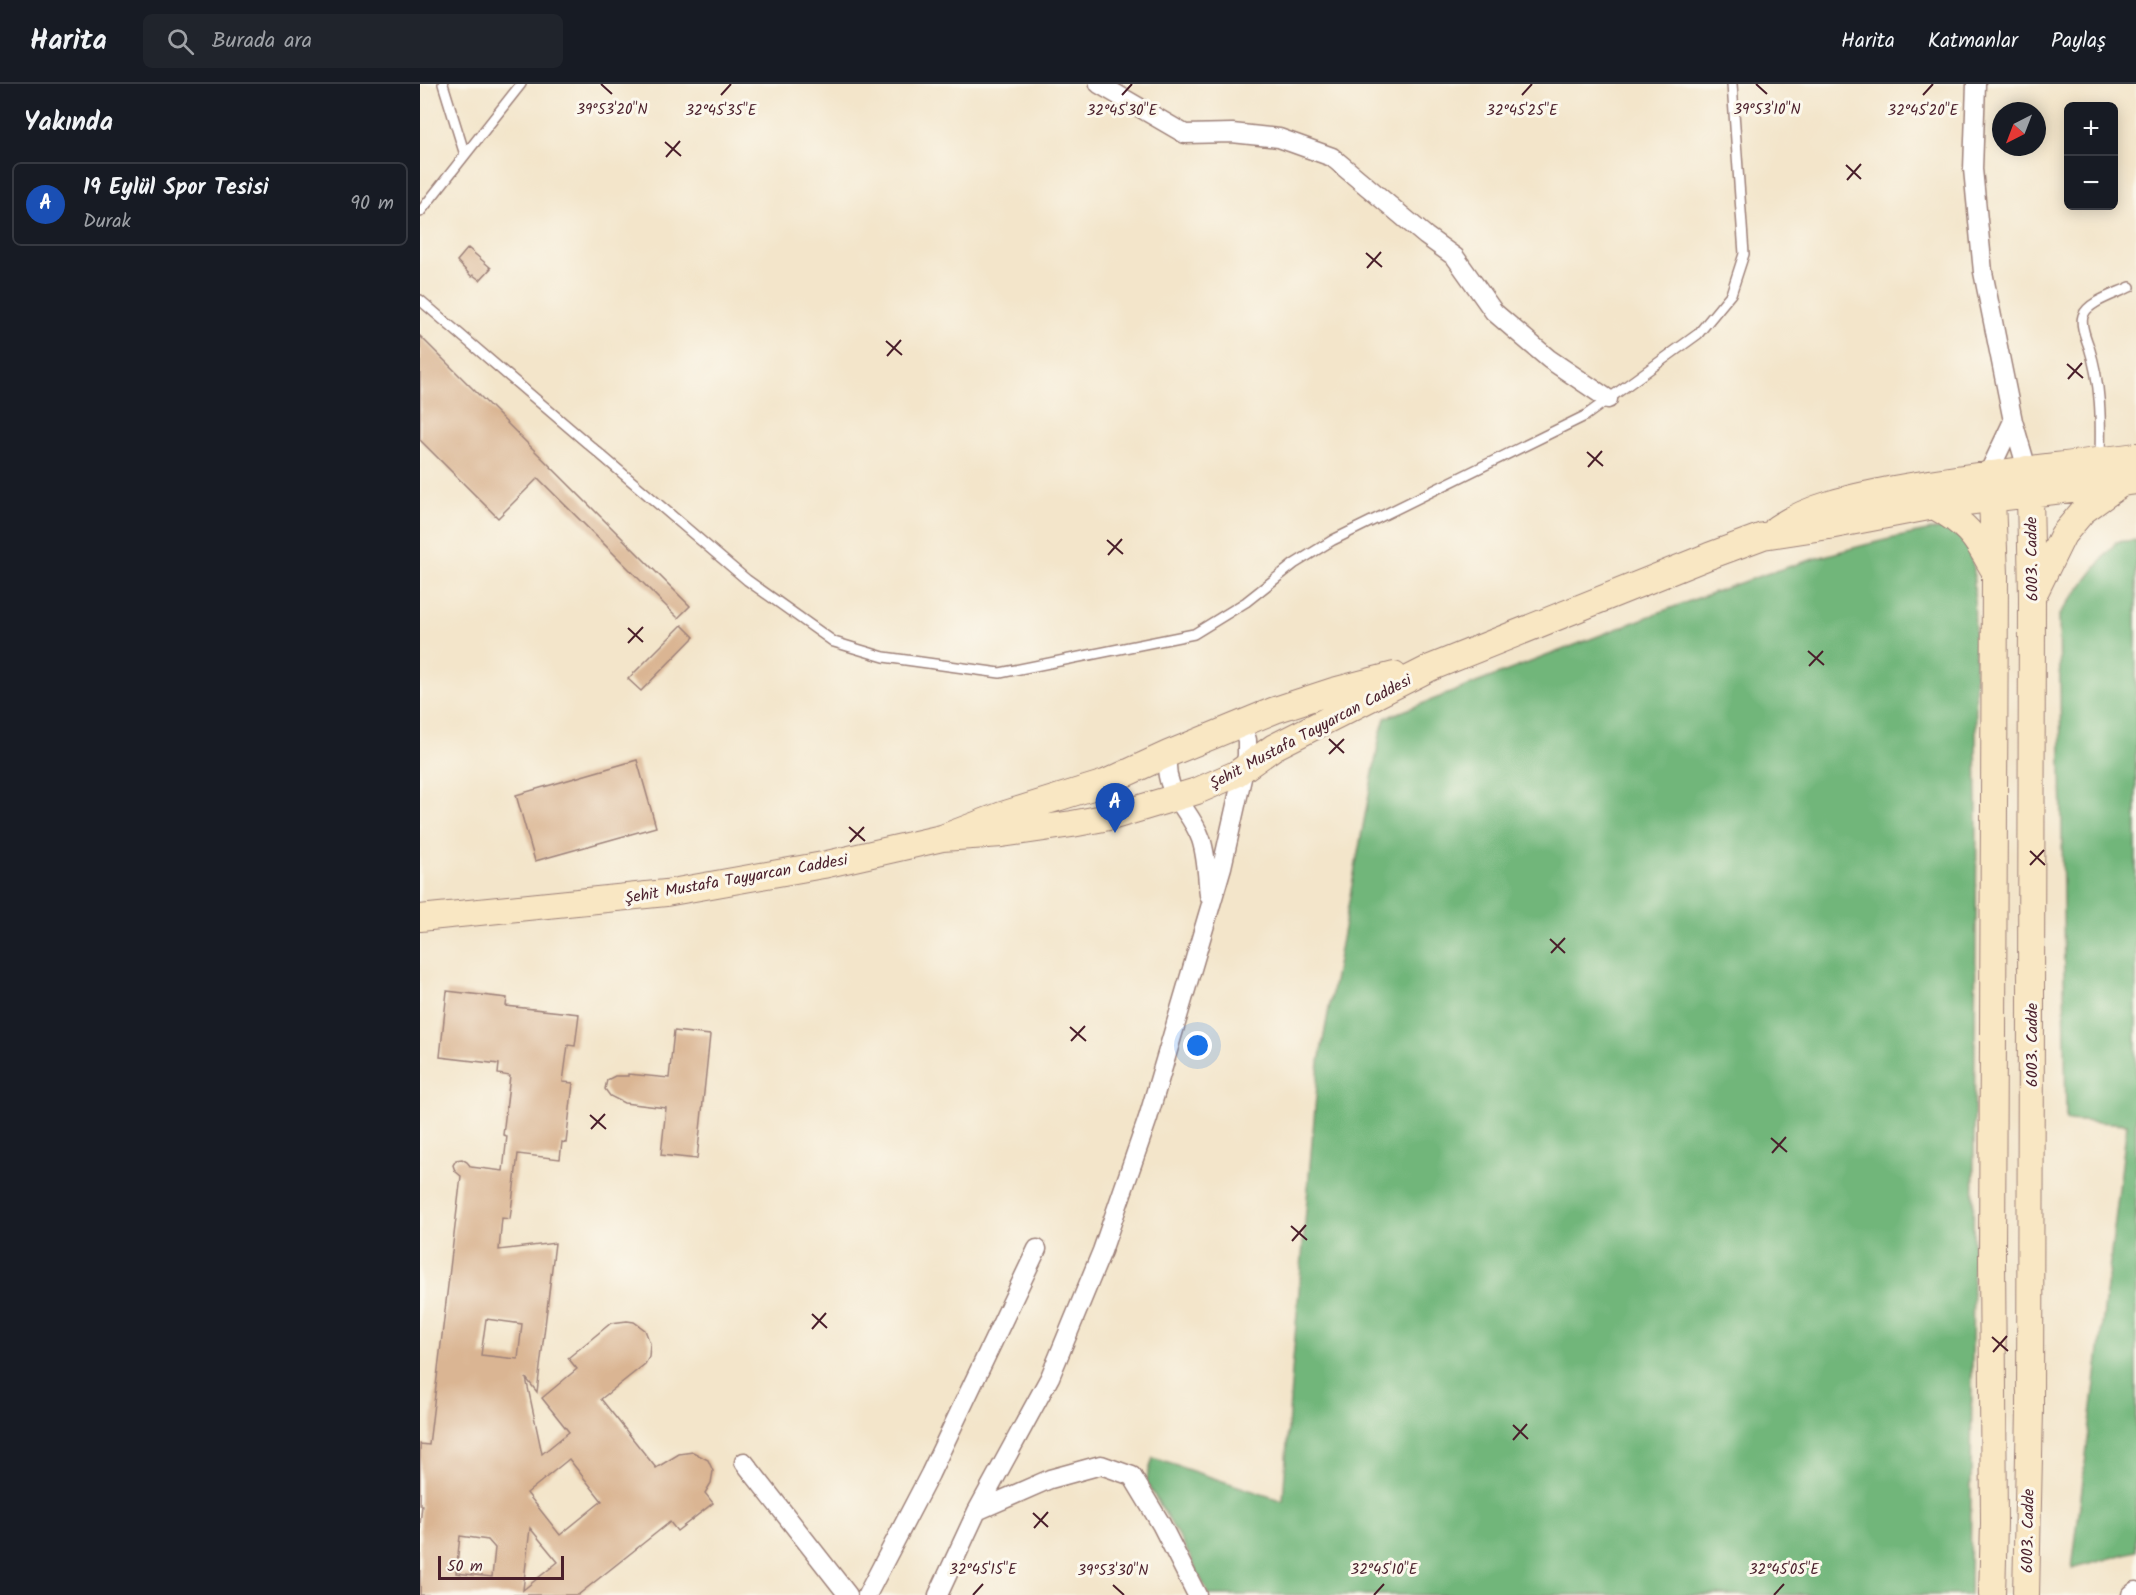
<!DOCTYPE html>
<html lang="tr">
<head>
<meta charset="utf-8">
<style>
	body { margin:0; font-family:Kalam,sans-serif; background:#20242c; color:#f1f3f6 }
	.controls { position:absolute; right:18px; top:18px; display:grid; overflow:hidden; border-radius:9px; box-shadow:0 3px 15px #0003 }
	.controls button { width:54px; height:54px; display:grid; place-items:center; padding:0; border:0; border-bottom:2px solid #363941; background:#171b24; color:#f1f3f6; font:30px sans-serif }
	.compass { position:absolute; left:1572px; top:18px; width:54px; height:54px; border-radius:50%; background:#171b24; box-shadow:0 3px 15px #0003; rotate:222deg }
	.scale { position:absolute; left:18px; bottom:15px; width:126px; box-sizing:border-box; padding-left:6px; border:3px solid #4a1f2b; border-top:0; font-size:16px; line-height:21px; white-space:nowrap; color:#4a1f2b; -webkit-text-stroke:4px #fbf7ec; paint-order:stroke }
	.you { position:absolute; left:778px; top:962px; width:21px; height:21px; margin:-15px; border:4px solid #fff; border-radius:50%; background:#1a73e8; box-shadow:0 0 0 9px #1a73e833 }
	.badge { display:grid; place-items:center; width:39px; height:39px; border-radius:50%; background:#1f6fb2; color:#fff; font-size:20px; font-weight:700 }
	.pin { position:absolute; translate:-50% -50px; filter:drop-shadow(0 2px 3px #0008) }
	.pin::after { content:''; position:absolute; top:32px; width:21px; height:18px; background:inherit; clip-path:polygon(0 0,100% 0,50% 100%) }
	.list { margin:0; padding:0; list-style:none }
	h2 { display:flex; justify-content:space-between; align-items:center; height:78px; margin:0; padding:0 24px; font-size:26px }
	h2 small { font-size:20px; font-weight:400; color:#9ea1a6 }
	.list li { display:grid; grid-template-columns:39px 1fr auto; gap:18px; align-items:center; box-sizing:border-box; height:84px; margin:0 12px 12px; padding:0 12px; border:2px solid #363941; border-radius:9px }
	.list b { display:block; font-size:22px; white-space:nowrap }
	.list p { margin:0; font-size:20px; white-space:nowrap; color:#9ea1a6 }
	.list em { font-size:20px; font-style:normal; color:#9ea1a6 }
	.icon { flex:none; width:33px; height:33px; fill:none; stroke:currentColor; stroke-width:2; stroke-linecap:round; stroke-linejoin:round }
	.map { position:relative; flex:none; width:1716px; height:1511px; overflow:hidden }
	header { display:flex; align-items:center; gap:36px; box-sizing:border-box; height:84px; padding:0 30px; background:#171b24; border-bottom:2px solid #363941 }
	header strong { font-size:28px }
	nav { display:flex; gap:33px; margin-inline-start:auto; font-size:21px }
	.search { width:420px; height:54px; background:#20242c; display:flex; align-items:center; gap:15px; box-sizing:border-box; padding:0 21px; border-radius:9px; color:#9ea1a6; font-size:22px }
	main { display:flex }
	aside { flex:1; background:#171b24 }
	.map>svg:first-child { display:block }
	.forest { fill:#71b67a; stroke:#5e6a52; stroke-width:1.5 }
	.building { fill:#dab593; fill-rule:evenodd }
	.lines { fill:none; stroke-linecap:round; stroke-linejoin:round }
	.lane-casing { stroke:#9e827a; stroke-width:12 }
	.street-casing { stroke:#9e827a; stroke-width:21 }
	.secondary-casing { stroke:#9e827a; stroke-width:28 }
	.lane { stroke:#fff; stroke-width:9 }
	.street { stroke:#fff; stroke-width:18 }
	.secondary { stroke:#f9e7c3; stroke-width:26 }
	.ticks { fill:none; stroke:#4a1f2b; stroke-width:2 }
	.labels { text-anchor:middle; stroke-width:6; stroke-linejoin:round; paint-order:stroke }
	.street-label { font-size:16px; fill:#4a1f2b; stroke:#fbf7ec }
	.ticks-label { font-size:15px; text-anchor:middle; fill:#4a1f2b; stroke:#fbf7ec; stroke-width:6; stroke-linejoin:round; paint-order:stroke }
</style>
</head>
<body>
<header>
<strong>Harita</strong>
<div class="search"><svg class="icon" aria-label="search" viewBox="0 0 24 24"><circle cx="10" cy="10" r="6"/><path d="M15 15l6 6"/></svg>Burada ara</div>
<nav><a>Harita</a><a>Katmanlar</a><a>Paylaş</a></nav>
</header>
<main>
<aside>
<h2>Yakında<small></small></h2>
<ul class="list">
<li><span class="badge" style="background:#1a4fb4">A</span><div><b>19 Eylül Spor Tesisi</b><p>Durak</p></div><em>90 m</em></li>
</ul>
</aside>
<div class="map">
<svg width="1716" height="1511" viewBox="0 0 1716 1511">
	<rect width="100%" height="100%" fill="#fbf7ec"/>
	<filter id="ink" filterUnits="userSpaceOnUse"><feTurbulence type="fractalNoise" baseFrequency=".0167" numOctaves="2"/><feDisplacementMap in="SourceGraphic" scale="12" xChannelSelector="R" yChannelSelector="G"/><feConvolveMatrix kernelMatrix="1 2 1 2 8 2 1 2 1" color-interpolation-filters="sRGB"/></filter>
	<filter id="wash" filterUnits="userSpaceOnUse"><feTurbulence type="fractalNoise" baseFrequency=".008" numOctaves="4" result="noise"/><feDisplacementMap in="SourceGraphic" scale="24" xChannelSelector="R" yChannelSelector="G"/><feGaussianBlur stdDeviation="1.35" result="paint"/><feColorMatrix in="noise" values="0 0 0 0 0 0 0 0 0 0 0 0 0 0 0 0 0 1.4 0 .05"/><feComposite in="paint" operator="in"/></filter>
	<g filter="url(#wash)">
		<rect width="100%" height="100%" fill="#f3e5ca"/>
		<!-- forest -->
		<path class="forest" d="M1529,443L1547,460L1554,484L1557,728L1550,1511H789L768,1469L726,1397L733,1374L863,1417L872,1287L899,978L960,651L965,634C1039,606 1112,577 1186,549C1298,505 1411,463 1529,443Z
			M1716,456V1467L1652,1485L1707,1040L1646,1036L1639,531L1696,458Z"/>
		<g id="blocks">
			<!-- building -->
			<path class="building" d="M48,164L71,184L60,196L53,191L52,193L37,177Z
				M0,252L270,522L258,534L118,394L78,434L0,356Z
				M262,541L274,553L221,607L208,595Z
				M217,676L236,743L115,777L96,711Z
				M27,907L87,914L86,922L159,930L155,962L148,961L143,998L153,999L146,1059L142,1058L140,1075L98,1070L90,1135L82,1134L79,1166L135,1159L117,1308L106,1294L122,1370L149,1348L122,1314L157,1285L148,1274L191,1239L207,1237L214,1238L225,1246L230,1259L229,1273L225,1280L181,1315L236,1384L259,1370L273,1368L288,1376L293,1387L291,1399L285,1409L293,1419L257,1447L250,1438L158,1511H0V1441L2,1421H0V1360L9,1361L41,1092L35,1087L33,1081L36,1076L42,1075L47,1078L51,1083L83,1087L87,1052L83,1051L90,992L78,990L79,980L20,973ZM66,1235L102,1240L98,1275L61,1271ZM149,1375L182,1417L140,1451L107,1409ZM110,1444L138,1478L103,1506ZM40,1452L68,1456L75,1464L72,1493L36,1489Z
				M254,947L290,951L277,1075L241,1071L246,1024L204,1019L190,1012L185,1005L187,996L195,992H208V990L249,994Z"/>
		</g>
	</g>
	<g filter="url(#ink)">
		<use href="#blocks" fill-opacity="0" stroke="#9e827a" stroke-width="1.5"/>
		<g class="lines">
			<!-- lane casing -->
			<g class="lane-casing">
				<path id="lane" d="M23,0L45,71
					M0,128L101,0
					M0,216L327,496L414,558L464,573L580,589L774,550L826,518L874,480L913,456L1165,332L1278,250L1311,210L1324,170L1312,0
					M1680,374C1681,336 1681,300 1669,263C1666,254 1660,241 1663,232C1667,218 1698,209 1710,203"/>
			</g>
			<!-- street casing -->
			<g class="street-casing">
				<path id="street" d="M679,0L765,50L812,49L859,54L912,73L1006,152L1035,173L1074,228L1129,275L1188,315
					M1556,0L1553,85L1563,188L1593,337L1607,385
					M1568,390L1593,337
					M748,670C741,708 770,724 781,755C787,773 787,792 789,811
					M324,1378L428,1511
					M557,1427L630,1395L681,1381L712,1392L741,1440L777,1511
					M447,1511L510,1390L617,1165
					M518,1511L557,1427L630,1293L682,1167L728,1034L802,783L827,672V656L821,639
					M1711,1511L1716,1507"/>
			</g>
			<!-- secondary casing -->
			<g class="secondary-casing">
				<path id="secondary" d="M1568,390L1572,416L1575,490L1572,1175L1574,1439L1572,1511
					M1514,422C1546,440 1555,451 1572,483
					M1357,444C1392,421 1434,413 1474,405C1554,390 1635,383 1716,372
					M1615,508L1643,451L1663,427L1698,402
					M522,754L582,750L652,740L694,732L777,707L816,690L854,663L1010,584L1289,472L1343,452L1409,442L1514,422L1716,397
					M0,834L246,809L403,781L522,754L582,731L685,699L748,670L855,626L913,607L974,591
					M1606,1511L1610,1325L1612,513L1610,411L1607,385"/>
			</g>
			<!-- lane -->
			<use href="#lane" class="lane"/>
			<!-- street -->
			<use href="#street" class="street"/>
			<!-- secondary -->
			<use href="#secondary" class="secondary"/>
		</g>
	</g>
	<!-- ticks -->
	<path class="ticks" d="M181,0L192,10M1336,0L1347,10M301,11L311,0M702,11L712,0M1102,11L1112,0M1503,11L1513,0M245,58L261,72M246,73L260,57M1426,81L1441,95M1427,96L1441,80M946,169L962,183M947,184L961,168M466,257L482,271M467,272L481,256M1647,280L1663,294M1648,295L1662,279M1167,368L1183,382M1168,383L1182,367M687,456L703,470M688,471L702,455M208,544L223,558M208,559L223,543M1388,567L1404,581M1389,582L1403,567M909,655L924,669M909,670L924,655M429,743L445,757M430,758L444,743M1610,767L1625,781M1610,781L1624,766M1130,855L1145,869M1131,869L1145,854M650,943L666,957M651,957L665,942M170,1031L186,1045M171,1045L185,1030M1351,1054L1367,1068M1352,1069L1366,1053M871,1142L887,1156M872,1157L886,1141M392,1230L407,1244M392,1245L406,1229M1572,1253L1588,1267M1573,1268L1587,1252M1093,1341L1108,1355M1093,1356L1107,1340M613,1429L628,1443M614,1444L628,1428M693,1501L704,1511M553,1511L563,1500M954,1511L964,1500M1354,1511L1364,1500"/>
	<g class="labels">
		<!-- street labels -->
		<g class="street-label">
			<text transform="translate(1611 475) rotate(-91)" y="6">6003. Cadde</text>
			<text transform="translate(890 647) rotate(-28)" y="6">Şehit Mustafa Tayyarcan Caddesi</text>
			<text transform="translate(316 794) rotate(-10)" y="6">Şehit Mustafa Tayyarcan Caddesi</text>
			<text transform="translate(1611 961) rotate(-90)" y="6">6003. Cadde</text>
			<text transform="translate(1607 1447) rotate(-89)" y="6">6003. Cadde</text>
		</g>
	</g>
	<g class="ticks-label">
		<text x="192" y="30">39°53'20"N</text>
		<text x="1347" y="30">39°53'10"N</text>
		<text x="301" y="31">32°45'35"E</text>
		<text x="702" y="31">32°45'30"E</text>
		<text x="1102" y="31">32°45'25"E</text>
		<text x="1503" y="31">32°45'20"E</text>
		<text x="563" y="1490">32°45'15"E</text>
		<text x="964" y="1490">32°45'10"E</text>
		<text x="1364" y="1490">32°45'05"E</text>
		<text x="693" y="1491">39°53'30"N</text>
	</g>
</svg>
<div class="controls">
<button>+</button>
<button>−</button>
</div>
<svg class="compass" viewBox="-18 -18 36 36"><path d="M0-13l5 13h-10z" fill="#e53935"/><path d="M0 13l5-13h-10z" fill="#9ea1a6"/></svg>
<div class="scale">50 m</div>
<div class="you"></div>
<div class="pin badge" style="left:695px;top:749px;background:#1a4fb4">A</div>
</div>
</main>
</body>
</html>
